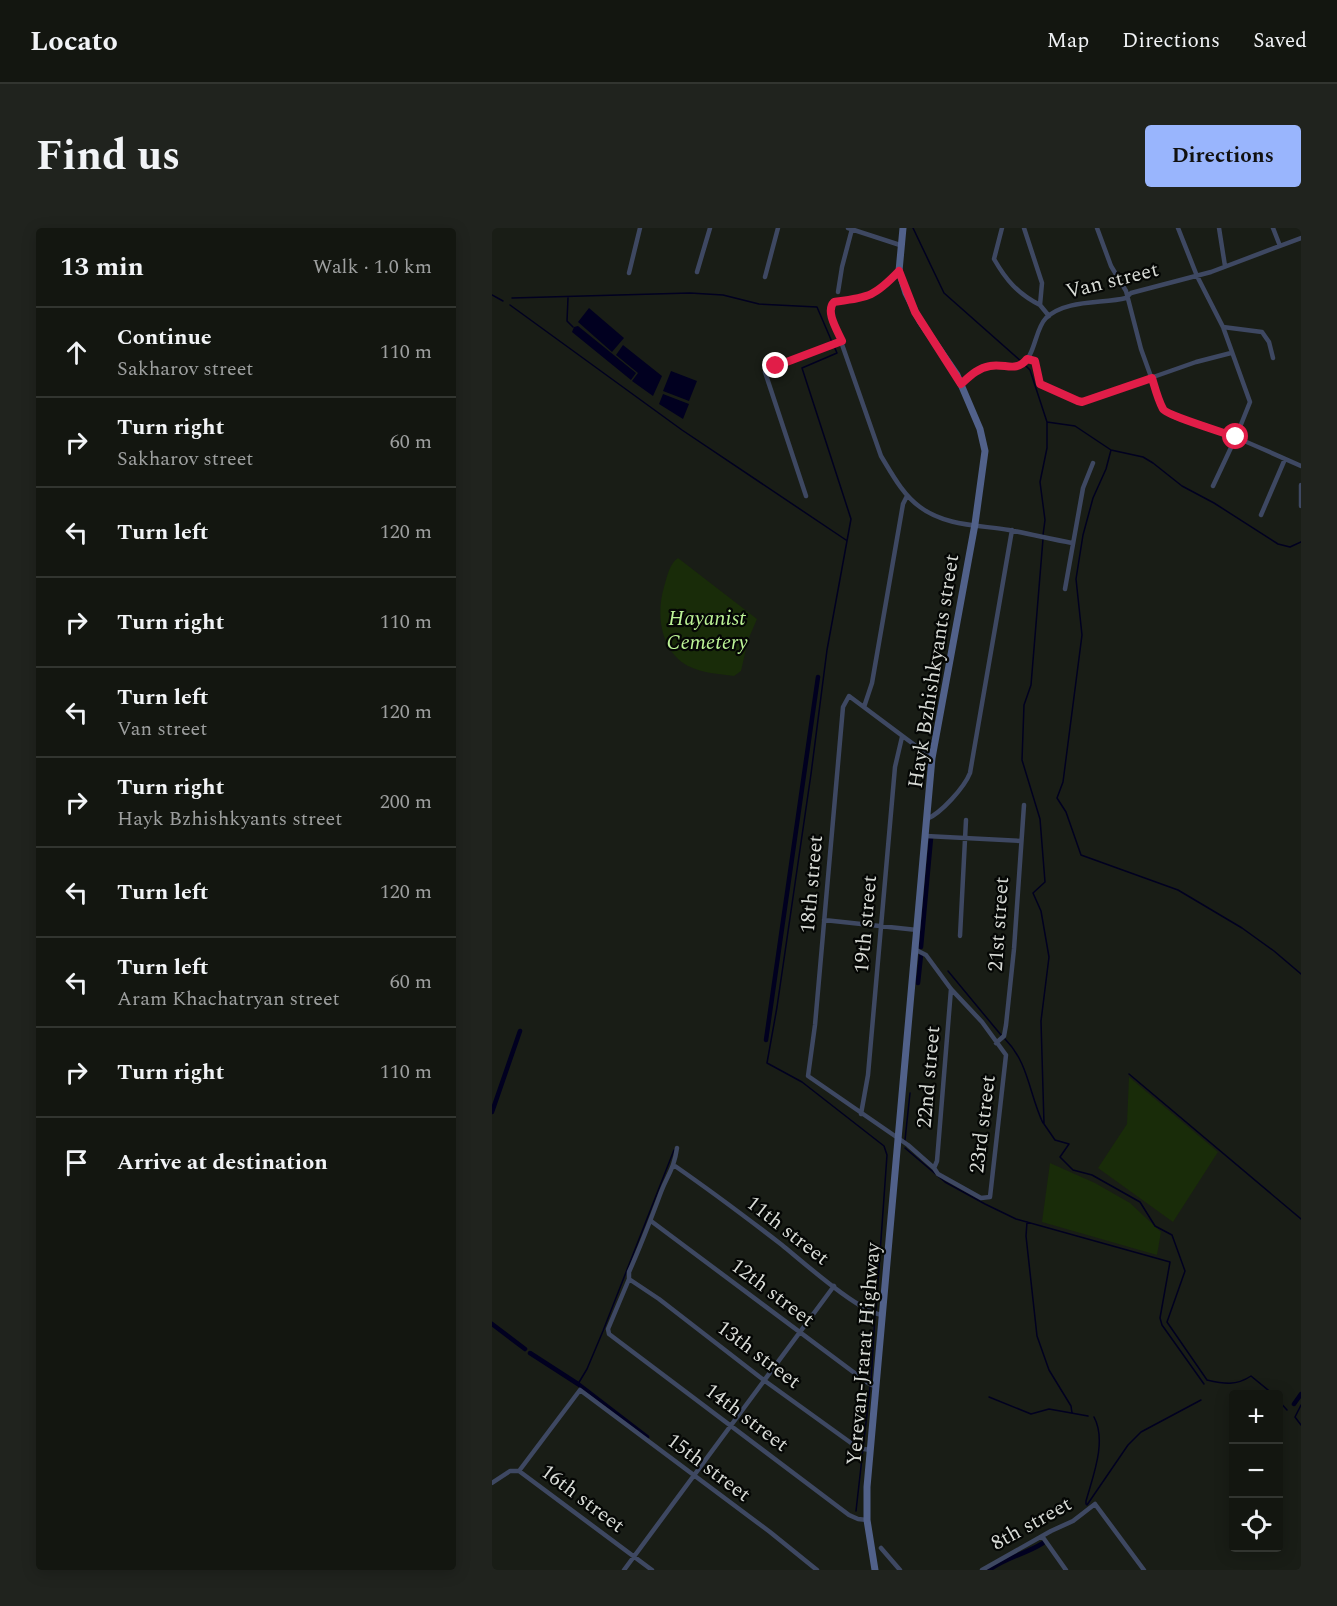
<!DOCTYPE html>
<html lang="en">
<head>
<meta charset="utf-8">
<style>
	body { margin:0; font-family:Spectral,serif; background:#20231e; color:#f1f3f6 }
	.controls { position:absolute; right:18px; bottom:18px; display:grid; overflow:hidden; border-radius:6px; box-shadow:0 3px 15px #0003 }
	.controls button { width:54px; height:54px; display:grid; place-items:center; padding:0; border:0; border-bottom:2px solid #323530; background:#131610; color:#f1f3f6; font:30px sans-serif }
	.stop { position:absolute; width:18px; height:18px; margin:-14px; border:4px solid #e11d48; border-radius:50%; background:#fff }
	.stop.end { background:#e11d48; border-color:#fff; box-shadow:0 2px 6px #0008 }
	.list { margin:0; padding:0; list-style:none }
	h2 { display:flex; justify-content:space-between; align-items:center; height:78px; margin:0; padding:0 24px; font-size:26px }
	h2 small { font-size:20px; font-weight:400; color:#9d9f9f }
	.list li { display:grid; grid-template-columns:39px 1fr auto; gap:18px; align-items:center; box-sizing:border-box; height:90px; padding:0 24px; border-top:2px solid #323530 }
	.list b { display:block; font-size:22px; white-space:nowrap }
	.list p { margin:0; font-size:20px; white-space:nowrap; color:#9d9f9f }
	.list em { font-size:20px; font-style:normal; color:#9d9f9f }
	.icon { flex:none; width:33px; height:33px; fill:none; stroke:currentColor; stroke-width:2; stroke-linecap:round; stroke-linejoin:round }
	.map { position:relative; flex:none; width:809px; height:1342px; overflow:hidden; border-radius:6px }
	header { display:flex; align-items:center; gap:36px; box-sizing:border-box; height:84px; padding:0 30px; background:#131610; border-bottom:2px solid #323530 }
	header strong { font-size:28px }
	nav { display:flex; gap:33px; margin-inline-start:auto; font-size:21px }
	.intro { display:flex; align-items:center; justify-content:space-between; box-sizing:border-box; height:144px; padding:0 36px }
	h1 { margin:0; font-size:42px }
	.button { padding:15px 27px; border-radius:6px; background:#99b5fd; color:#111; font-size:21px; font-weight:700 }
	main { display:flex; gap:36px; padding:0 36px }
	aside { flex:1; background:#131610; border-radius:6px; box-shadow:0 3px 15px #0003 }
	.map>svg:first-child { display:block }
	.green { fill:#192c09 }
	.water { fill:#010020 }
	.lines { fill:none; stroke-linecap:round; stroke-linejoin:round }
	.stream { stroke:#010020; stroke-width:1.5 }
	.canal { stroke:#010020; stroke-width:4.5 }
	.minor { stroke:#3e4862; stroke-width:4.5 }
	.secondary { stroke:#51618a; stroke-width:7 }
	.route { stroke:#e11d48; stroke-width:8 }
	.labels { text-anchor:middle; stroke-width:4.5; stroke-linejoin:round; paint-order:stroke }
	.street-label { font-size:21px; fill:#d8dbd6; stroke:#050705 }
	.park-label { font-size:21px; font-style:italic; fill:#bdf497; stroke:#050705 }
</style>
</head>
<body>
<header>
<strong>Locato</strong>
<nav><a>Map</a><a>Directions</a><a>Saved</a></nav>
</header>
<div class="intro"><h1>Find us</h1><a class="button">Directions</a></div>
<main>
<aside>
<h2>13 min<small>Walk · 1.0 km</small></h2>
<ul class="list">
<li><svg class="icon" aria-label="ahead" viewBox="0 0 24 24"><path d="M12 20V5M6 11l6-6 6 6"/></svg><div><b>Continue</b><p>Sakharov street</p></div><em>110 m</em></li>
<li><svg class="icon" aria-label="right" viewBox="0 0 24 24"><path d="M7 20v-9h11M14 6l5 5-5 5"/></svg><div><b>Turn right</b><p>Sakharov street</p></div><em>60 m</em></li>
<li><svg class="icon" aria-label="left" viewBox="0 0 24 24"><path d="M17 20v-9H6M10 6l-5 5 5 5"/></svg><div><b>Turn left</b></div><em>120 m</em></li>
<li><svg class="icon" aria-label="right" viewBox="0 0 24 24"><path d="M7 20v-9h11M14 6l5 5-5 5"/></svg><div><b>Turn right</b></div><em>110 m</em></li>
<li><svg class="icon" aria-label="left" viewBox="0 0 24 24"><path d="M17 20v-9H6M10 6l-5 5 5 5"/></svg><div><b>Turn left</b><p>Van street</p></div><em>120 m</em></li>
<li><svg class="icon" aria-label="right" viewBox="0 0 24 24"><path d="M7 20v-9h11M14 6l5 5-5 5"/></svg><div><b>Turn right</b><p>Hayk Bzhishkyants street</p></div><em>200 m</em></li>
<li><svg class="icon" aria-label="left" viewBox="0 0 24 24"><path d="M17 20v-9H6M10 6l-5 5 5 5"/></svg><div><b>Turn left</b></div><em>120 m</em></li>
<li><svg class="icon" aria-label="left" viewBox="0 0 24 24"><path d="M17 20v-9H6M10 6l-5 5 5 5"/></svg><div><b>Turn left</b><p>Aram Khachatryan street</p></div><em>60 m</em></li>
<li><svg class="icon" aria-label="right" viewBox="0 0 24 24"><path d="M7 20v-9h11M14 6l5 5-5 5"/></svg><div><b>Turn right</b></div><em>110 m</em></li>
<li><svg class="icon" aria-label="arrive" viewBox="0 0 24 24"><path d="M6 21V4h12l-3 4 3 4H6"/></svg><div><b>Arrive at destination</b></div></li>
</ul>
</aside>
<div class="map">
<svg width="809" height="1342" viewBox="0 0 809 1342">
	<rect width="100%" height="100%" fill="#191d16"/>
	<!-- green -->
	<path class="green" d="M186,330L265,391L256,412L249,443L242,448C227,446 210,445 196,438C168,423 164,386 172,359C175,349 177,336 186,330Z
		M637,849L726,924L681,994L606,940L635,896Z
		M558,935L603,955L638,975L669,1004L665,1027L550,994Z"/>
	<!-- water -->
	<path class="water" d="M97,80L132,110L120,124L86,94Z
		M86,98L144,145L139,152L80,104L82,99Z
		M131,117L170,148L161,168L140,153L146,145L124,127Z
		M179,143L205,153L197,173L171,163Z
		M171,166L197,176L191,191L167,176Z"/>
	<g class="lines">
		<!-- stream -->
		<path class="stream" d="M421,0L452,65L530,134
			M0,67L11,73
			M20,70L198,65L231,67L267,76L325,79L340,114
			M76,70L75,93L81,99
			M18,77L190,202L354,312
			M342,118L345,125L310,140L359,291L335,422L319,546L285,779L275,835L310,854L392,918L395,927L384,1082
			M533,137L538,142L555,194V220L548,254L553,292L551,307
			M555,194L583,198L619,222L651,229L661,235L690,258L722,275L786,316L798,319L809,314
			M619,222L614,241L601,270L591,307L584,351L590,407L571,554L565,570L574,584L589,627L686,662L750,700L782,723L809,746
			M551,311L539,457L532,477L530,532L548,591L553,654L541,665L549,683L557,729L549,793L552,896L563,912L577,916L568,929L581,942L600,947L648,974L663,998L680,1007L693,1043L675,1094L715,1152C732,1156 744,1158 759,1148L781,1166
			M456,743L509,807
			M513,811C537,835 537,866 551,895
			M637,846L809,991
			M413,912L418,865
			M413,920L453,954L493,976L524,991L678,1034L668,1090L670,1097L712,1156
			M535,994L534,1008L545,1108L557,1142L579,1178L580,1185
			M379,1154L383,1087
			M86,1156L95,1141L111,1103L182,922
			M497,1169L539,1186L557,1181L596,1188
			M786,1172L795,1182
			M809,1177L803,1189L809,1197
			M594,1276V1273C601,1248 615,1213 602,1189
			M595,1277L636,1217L649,1204L709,1172
			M364,1283L378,1159"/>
		<!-- canal -->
		<path class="canal" d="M429,719L439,610
			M426,755L429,727
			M274,812L326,449
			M0,884L28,803
			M0,1096L33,1121
			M38,1125L86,1156L155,1209
			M802,1176L809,1166
			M497,1342C515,1329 534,1326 551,1315"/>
		<!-- minor -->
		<path class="minor" d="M356,0L408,17
			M510,0L502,31C514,52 526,66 548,77
			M532,0L550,55L548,77L557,88
			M605,0L619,38L634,63L649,121L671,182C682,192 701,193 715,198C747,210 778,224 809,238
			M686,0L705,48L731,99L758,174L744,209L721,258
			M727,0L733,38
			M781,0L788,18
			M407,43C382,69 377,69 342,74L338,82L389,228C400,246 411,267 428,279C453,298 487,297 517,302C538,306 559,311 580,315
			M205,44L218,0
			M137,45L148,0
			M273,49L286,0
			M346,64L350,39L360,1
			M731,99L770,104L777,114L781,130
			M535,131L542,133L548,156L590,174L704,134L739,125
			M469,156C481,145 492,136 509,138C516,138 521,141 527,138C544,130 542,102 554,90C574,71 610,76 634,70L639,65L719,44L809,10
			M809,257V278
			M314,268L273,144L350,113
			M769,287L793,231
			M573,361L591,260L601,235
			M372,479L380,455L411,276L415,268
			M435,591C449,585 472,560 478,545L520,302
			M434,608L529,613
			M332,692L425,702
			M468,708L474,592
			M424,722L434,727L459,761L490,794L514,827L498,969L489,970L446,946L442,940L416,917L316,848L323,797L351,479L357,468L440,530
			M504,815L512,808L514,797L522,721L532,577
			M369,886L376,847L403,539L410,509
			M185,920C182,941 176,946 169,964C159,991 149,1017 137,1044V1051L116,1101L117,1106L357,1287L366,1291L375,1292
			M183,938C219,963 255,990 290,1017C311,1034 368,1085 391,1087
			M442,940L445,933L459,761
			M159,993L376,1155L384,1159
			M137,1051L167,1071L273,1153L366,1220L378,1222
			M27,1243L88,1162L278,1304L325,1342
			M0,1255L18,1243H27L160,1342
			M550,1308L574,1342
			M389,1320L408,1342
			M132,1342L342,1058
			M490,1342L559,1303L581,1293L603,1276L652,1342"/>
		<!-- secondary -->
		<path class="secondary" d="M383,1342L375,1292V1259L440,530L483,296L493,223L488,201L465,147L428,93L414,65L407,43L411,0"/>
	</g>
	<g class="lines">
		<!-- route -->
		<path class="route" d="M284,138L350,113C345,102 333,83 342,74C377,69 382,69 407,43L423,84L469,156C478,148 486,140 498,138C513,135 524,145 535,131L543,133L548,156L586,173L590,174L660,150C663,160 666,172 671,181C674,187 733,205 744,209"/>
	</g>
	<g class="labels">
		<!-- street labels -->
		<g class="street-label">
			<text transform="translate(620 52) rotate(-14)" y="7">Van street</text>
			<text transform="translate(441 443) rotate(-81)" y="7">Hayk Bzhishkyants street</text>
			<text transform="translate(319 656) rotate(-85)" y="7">18th street</text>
			<text transform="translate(373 696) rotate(-85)" y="7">19th street</text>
			<text transform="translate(506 696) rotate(-86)" y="7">21st street</text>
			<text transform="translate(436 849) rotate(-85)" y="7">22nd street</text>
			<text transform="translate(490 896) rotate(-83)" y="7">23rd street</text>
			<text transform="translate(296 1002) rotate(38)" y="7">11th street</text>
			<text transform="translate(281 1064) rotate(37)" y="7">12th street</text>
			<text transform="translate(267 1126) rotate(37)" y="7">13th street</text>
			<text transform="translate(371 1126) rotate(-85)" y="7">Yerevan-Jrarat Highway</text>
			<text transform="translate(255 1189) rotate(37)" y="7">14th street</text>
			<text transform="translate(217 1239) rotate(37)" y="7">15th street</text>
			<text transform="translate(91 1270) rotate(37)" y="7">16th street</text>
			<text transform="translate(539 1295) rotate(-29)" y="7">8th street</text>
		</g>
		<!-- park labels -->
		<g class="park-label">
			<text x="215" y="397">Hayanist<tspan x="215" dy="24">Cemetery</tspan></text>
		</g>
	</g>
</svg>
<div class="controls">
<button>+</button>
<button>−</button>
<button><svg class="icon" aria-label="locate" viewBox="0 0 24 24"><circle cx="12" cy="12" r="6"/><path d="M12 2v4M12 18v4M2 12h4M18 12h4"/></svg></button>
</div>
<div class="stop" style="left:744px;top:209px"></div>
<div class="stop end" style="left:284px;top:138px"></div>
</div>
</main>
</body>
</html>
